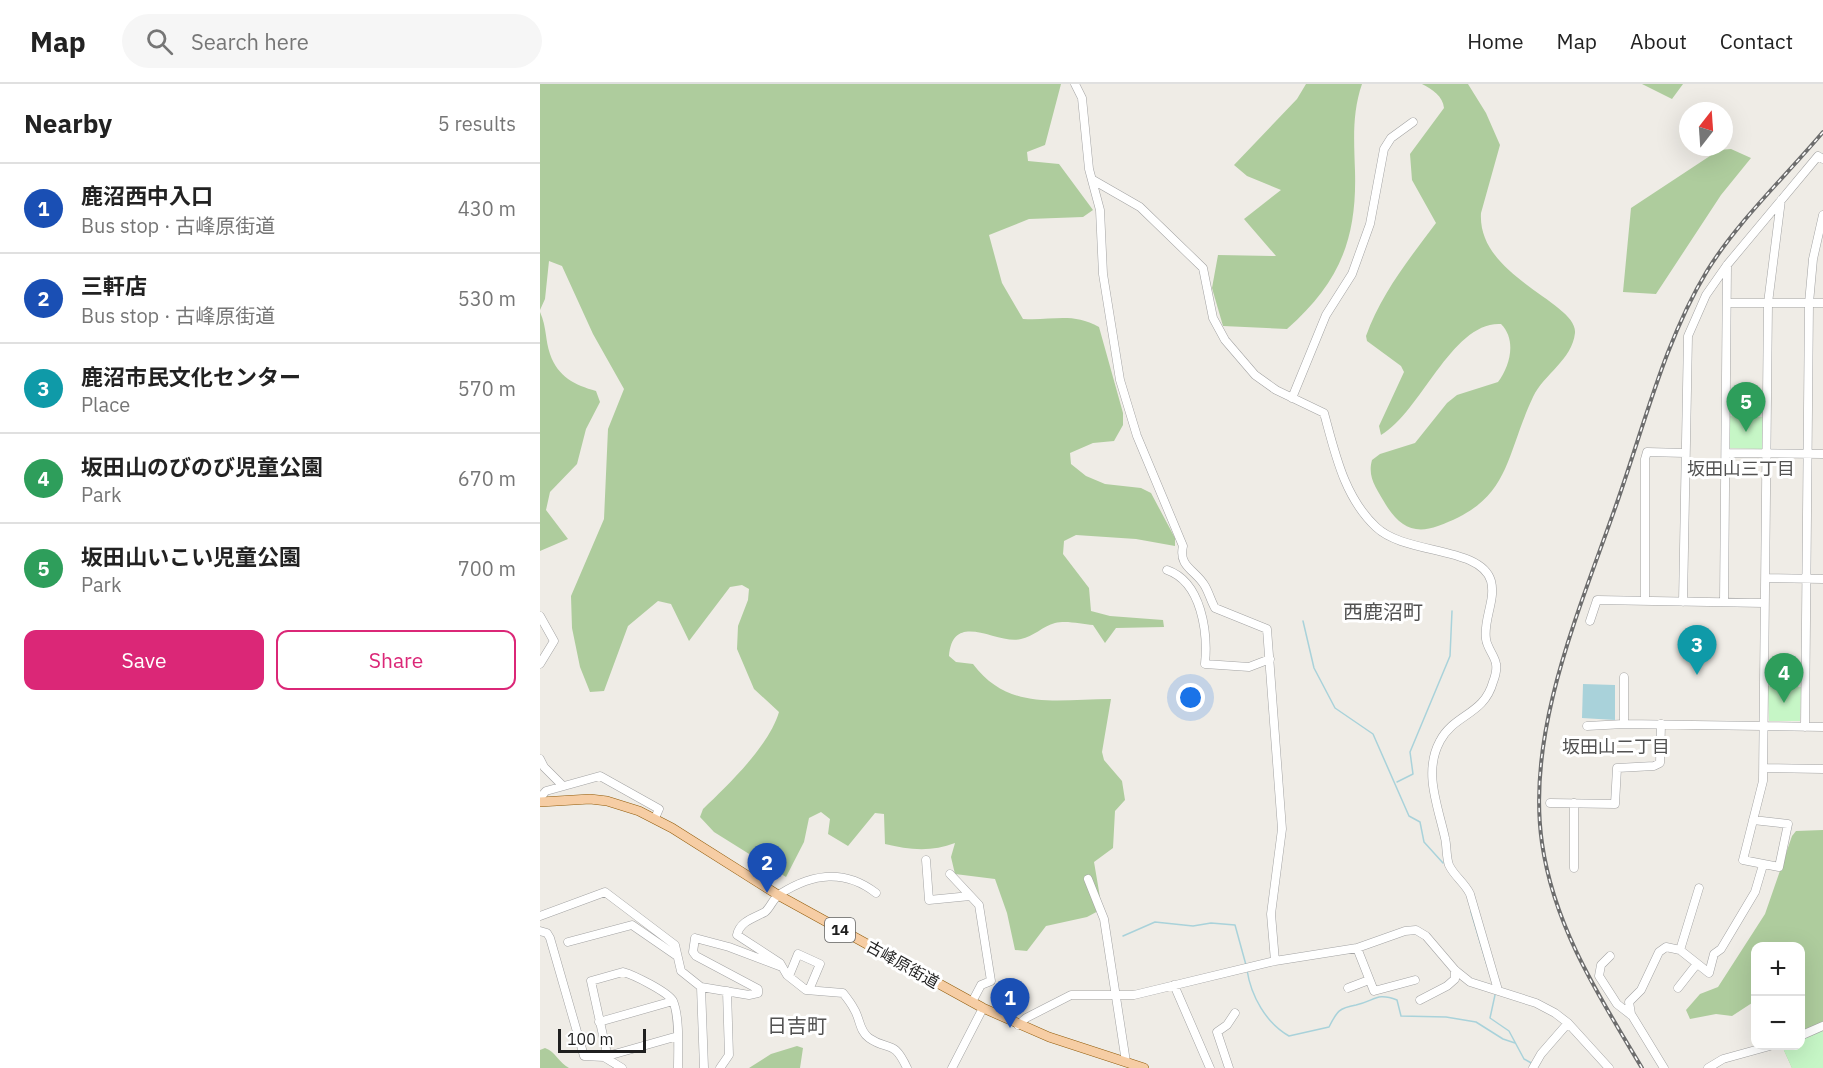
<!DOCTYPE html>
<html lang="en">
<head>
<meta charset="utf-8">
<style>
	body { margin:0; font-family:"IBM Plex Sans","Noto Sans JP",sans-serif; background:#f6f6f6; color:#222 }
	.controls { position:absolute; right:18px; bottom:18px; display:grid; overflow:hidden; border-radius:12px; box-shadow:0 6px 24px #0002 }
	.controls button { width:54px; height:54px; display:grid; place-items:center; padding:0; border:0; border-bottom:2px solid #e0e0e0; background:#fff; color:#222; font:30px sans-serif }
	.compass { position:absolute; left:1139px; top:18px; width:54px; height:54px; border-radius:50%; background:#fff; box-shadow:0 6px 24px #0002; rotate:17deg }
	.scale { position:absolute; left:18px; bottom:15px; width:88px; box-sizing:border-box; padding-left:6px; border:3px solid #1f1f1f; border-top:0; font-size:16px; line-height:21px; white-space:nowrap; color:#1f1f1f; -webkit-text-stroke:4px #fff; paint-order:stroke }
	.you { position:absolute; left:651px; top:614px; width:21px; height:21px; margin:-15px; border:4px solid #fff; border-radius:50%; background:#1a73e8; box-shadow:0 0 0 9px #1a73e833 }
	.badge { display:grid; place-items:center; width:39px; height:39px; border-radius:50%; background:#db2777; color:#fff; font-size:20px; font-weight:700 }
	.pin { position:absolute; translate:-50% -50px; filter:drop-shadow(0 2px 3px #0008) }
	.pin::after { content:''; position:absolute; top:32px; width:21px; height:18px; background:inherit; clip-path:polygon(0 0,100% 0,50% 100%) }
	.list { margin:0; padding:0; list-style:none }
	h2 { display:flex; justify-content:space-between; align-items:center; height:78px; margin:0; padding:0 24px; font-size:26px }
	h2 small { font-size:20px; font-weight:400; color:#767676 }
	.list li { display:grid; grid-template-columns:39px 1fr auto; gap:18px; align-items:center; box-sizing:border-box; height:90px; padding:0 24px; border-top:2px solid #e0e0e0 }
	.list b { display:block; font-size:22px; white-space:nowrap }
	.list p { margin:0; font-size:20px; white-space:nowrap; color:#767676 }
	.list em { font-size:20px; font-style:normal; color:#767676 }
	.actions { display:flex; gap:12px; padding:18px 24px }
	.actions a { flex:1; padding:14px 0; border:2px solid #db2777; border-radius:12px; text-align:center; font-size:21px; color:#db2777 }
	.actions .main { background:#db2777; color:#fff }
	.icon { flex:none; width:33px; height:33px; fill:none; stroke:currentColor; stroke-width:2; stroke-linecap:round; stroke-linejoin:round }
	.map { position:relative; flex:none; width:1283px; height:984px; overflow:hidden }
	header { display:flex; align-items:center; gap:36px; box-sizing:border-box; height:84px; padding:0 30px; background:#fff; border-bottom:2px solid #e0e0e0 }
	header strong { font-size:28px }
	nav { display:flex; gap:33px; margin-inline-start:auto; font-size:21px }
	.search { width:420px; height:54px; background:#f6f6f6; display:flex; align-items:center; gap:15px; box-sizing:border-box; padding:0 21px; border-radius:33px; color:#767676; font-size:22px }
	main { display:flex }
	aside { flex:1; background:#fff }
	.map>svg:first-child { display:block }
	.forest { fill:#aecc9d }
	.park { fill:#c6f6c6 }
	.water { fill:#a9d2da }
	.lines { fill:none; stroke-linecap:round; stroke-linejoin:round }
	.stream { stroke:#a9d2da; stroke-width:1.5 }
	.minor-casing { stroke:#a3a3a3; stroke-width:9 }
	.major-casing { stroke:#915b09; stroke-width:10 }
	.minor { stroke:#fff; stroke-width:8 }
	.major { stroke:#f6cda4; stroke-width:9 }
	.rail-casing { stroke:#6d6d6d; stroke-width:4 }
	.rail { stroke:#fff; stroke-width:1.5; stroke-dasharray:4.5; stroke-linecap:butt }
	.labels { text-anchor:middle; stroke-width:6; stroke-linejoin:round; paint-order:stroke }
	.shield { fill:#fff; stroke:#626262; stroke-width:1.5 }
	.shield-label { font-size:15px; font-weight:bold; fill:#1f1f1f }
	.street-label { font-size:16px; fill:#1f1f1f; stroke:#fff }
	.neighbourhood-label { font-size:18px; fill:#525252; stroke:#fff }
	.quarter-label { font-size:20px; fill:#525252; stroke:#fff }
</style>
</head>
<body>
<header>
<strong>Map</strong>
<div class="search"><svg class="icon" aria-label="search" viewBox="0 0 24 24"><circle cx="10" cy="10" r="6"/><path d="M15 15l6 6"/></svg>Search here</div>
<nav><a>Home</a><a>Map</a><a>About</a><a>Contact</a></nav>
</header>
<main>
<aside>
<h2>Nearby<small>5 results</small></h2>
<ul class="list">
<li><span class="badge" style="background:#1a4fb4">1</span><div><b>鹿沼西中入口</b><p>Bus stop · 古峰原街道</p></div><em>430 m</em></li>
<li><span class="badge" style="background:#1a4fb4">2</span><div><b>三軒店</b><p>Bus stop · 古峰原街道</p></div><em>530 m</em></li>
<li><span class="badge" style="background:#0f9aa8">3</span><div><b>鹿沼市民文化センター</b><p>Place</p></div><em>570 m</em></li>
<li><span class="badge" style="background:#2e9e5b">4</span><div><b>坂田山のびのび児童公園</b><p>Park</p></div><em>670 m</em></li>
<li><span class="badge" style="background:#2e9e5b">5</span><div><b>坂田山いこい児童公園</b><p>Park</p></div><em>700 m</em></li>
</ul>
<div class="actions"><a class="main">Save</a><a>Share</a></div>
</aside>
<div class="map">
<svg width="1283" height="984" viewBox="0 0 1283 984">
	<rect width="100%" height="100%" fill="#efece6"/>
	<!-- forest -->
	<path class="forest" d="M0,0H521L505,61L487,68L488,77L519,80L553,126L543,133L489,135L449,151L462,199L483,235C512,237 532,228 559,243L583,329V341L574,357L553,359L530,369L531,380L546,392L565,400L601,404L611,409L635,454V462L596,455L536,451L524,457L523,470L549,504L551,527L570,532L623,536L624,543L576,544L565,559L553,541C542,540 526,536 515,539C503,542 493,553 481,555C457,561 413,525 409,572L416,578L433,580C469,628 519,615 571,615L562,668L564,676L582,697L585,716L575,727L573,764L554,778L562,825L547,833L506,842L487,867L475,866L467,829L455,795L415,790L411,773L415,759C392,768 369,766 345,760L344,730L335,729L308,762L288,750L290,735L281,728L269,734L264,758L246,793L174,748L160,733L163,725C188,701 229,662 239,628L214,605L197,565L198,542L208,516L209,505L202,501L190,503L149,557L131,520L118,517L88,542L64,607L50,608L40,583L32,544L31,512L64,435L68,345L84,305L53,250L22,182L9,177L5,215L0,226Z
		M766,0H822C812,29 814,56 815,87C817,156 799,199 747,245L683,242L672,204L678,171L736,172L704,135L741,106L707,92L694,81L757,15Z
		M882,0H928L946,29L960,61L941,129C937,193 1038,218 1035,249C1032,276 1004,290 993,313C964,375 971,416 898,442C874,451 859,442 846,421C837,405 827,394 832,376L840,370L875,359L907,319L917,311L958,298C970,282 977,256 961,240C912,237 881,328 841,351L839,342L864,288L861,282L827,257L826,252C841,210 869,175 896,139L872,96L870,70L904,24C903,12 892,5 882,0Z
		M1102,0H1143L1132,15Z
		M1191,65L1211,74L1181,111L1116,210L1083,208L1091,124L1179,66Z
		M0,228C7,244 5,256 10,270C18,293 35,301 56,307L60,318L46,345L37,380L10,408L6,426L28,455L0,467Z
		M1283,746V984H1252L1242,962H1260V862H1216L1215,917L1192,932L1176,930L1150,935L1146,926L1160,910L1178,903L1225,830L1252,752L1256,747Z
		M257,962L263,964L260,984H209L231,970Z
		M5,964C16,968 19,979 29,984H0V966Z"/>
	<!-- park -->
	<path class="park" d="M1189,332L1224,333L1222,365L1188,364Z
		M1228,602L1261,603L1260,637H1229Z
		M1283,944V984H1252L1242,962H1260L1261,954Z"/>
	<!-- water -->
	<path class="water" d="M1043,600L1075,601V636L1042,634Z"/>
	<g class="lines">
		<!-- stream -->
		<path class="stream" d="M763,537L774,584L795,624L833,650L869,732L880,738L884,758L903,779
			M857,698L873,690L870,668L910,572L912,527
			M931,828L947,881
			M583,852L615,838L653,842L671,839L695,841L706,881
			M707,886C711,912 726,939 749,952L789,943C797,927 799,924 816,921C835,917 836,908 857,916L861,932L906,933L936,938L963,955L975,959
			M955,911L950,934L969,947L984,975L993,980"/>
		<!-- minor casing -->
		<g class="minor-casing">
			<path id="minor" d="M535,0L542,14L549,85L560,126L563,190L580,296L597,352L643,462C638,483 656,486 665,502C669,509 671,517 675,524L727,545L742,745L731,830L735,877
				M553,96L600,123L663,184L673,234L685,256L715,291L736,306L784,329C795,369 804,413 836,443C865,471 941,462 951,497C956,516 943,536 946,555C947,564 955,572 956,580C957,586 955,593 953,598C944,631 914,630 900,657C883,688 898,722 905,754C907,762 906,773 909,781C914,792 925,799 930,810L958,906
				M1188,219H1283
				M752,314L786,231L812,190L830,140L844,65L851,54L873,38
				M1186,369L1283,370
				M627,486C662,498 668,549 665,580L709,583L730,575
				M1226,494L1283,495
				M1105,517V375L1107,368L1145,369
				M1143,518L1148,252L1166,211L1187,181L1278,72L1283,75
				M1184,518L1187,181
				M0,532L14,557L0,580
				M1050,537L1057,516L1224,519
				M1084,640V593
				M1047,642L1084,640L1283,643
				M1265,643L1269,219L1273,175L1283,131
				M0,675L4,683L23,702
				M1224,684L1283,685
				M0,714L6,707L60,692L119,725L115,734
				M1010,719L1075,720L1077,684L1114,682L1120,679L1121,640
				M1034,719V784
				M1213,736L1248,740L1239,783L1203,776L1223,697L1228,219L1241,116
				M386,776L389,816L430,812
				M410,790L439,821L451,897L441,901L432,918
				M548,795L564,835L586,978
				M336,809C305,785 273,789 240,810C233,814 231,823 225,828C214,834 200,837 197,851L240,879L247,891L266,906L303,909C307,914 311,919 314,925C320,934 319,947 329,954C349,968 353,954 367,984
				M0,832L65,808L135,861L141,887L161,903L209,911L218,909V905L156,872L153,868L155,854L189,863L242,883
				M0,847L7,849L10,854L44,972L64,973L138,952
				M28,858L92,841L137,872
				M817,864L834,907L875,896
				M1140,866L1159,804
				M1070,872L1061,881L1059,892L1077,920L1091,931
				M249,892L258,870L280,880L269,906
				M634,901L670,984
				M161,903L164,984
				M808,904L829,896
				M1138,904L1156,881
				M880,916L907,902L915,895V886
				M59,938L133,917
				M478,941L486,934L531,911H594L735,877L817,864L865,847L876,846L886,852L915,886L930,898L996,919L1015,929L1028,939L1069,984
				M1260,952L1283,942
				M64,973L66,965L51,897L83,888C94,891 128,908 133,917C140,933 138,967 138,984
				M64,973L82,984
				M180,984L189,971L187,907
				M412,984L443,924
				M689,984L677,948L687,941L695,929
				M993,984L1001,970L1028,939
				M1124,984L1091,930L1089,918L1101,906L1119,868L1126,863L1140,866L1169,889L1174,870L1181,865L1215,808L1223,781
				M1168,984L1183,975L1230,962"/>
		</g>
		<!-- major casing -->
		<g class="major-casing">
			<path id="major" d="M0,718L50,715L67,717L99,727L132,744L238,811L443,924L509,953L604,984"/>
		</g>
		<!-- minor -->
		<use href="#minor" class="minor"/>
		<!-- major -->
		<use href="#major" class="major"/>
		<!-- rail casing -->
		<g class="rail-casing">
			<path id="rail" d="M1102,984C1059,912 1014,843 1002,759C985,642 1045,514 1082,404C1107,331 1127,253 1167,187C1198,137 1245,93 1283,48"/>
		</g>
		<!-- rail -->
		<use href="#rail" class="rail"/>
	</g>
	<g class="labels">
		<!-- shield labels -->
		<rect class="shield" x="285" y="834" width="30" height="24" rx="4.5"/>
		<g class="shield-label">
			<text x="300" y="851">14</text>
		</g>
		<!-- street labels -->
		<g class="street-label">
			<text transform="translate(363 880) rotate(29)" y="6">古峰原街道</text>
		</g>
		<!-- neighbourhood labels -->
		<g class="neighbourhood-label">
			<text x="1201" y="391">坂田山三丁目</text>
			<text x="1076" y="669">坂田山二丁目</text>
		</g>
		<!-- quarter labels -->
		<g class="quarter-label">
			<text x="843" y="535">西鹿沼町</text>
			<text x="257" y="949">日吉町</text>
		</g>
	</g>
</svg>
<div class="controls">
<button>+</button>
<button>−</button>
</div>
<svg class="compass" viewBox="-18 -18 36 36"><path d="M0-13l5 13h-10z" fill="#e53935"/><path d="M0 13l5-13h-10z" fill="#767676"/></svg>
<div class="scale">100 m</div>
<div class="you"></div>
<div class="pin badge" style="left:470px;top:944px;background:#1a4fb4">1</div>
<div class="pin badge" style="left:227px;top:809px;background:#1a4fb4">2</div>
<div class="pin badge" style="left:1157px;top:591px;background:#0f9aa8">3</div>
<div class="pin badge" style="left:1244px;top:619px;background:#2e9e5b">4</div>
<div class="pin badge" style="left:1206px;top:348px;background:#2e9e5b">5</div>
</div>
</main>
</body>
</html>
